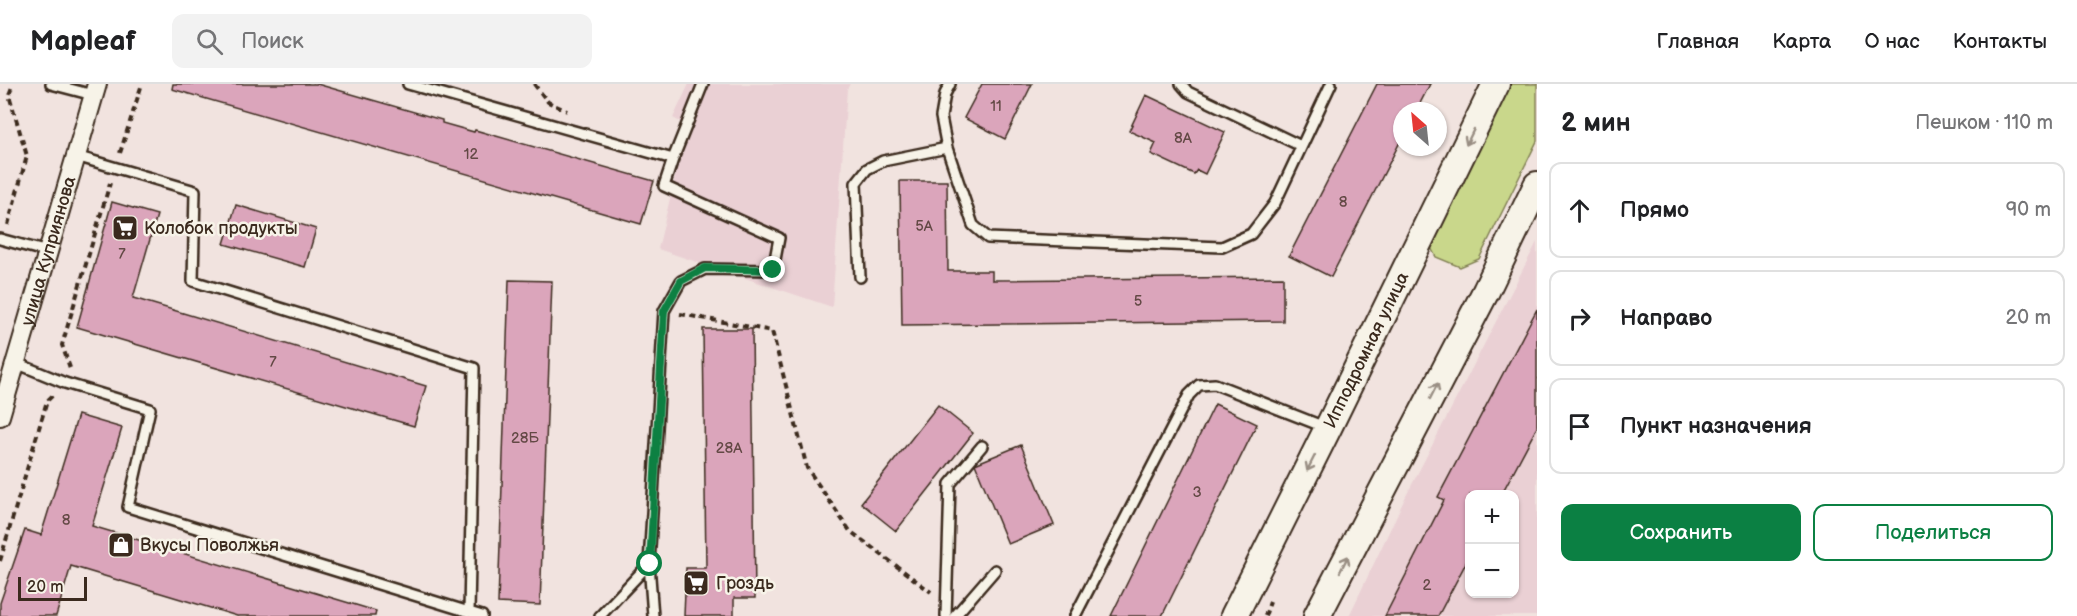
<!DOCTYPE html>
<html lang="ru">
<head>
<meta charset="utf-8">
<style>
	body { margin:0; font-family:"Balsamiq Sans",sans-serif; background:#f2f2f2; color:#202124 }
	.controls { position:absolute; right:18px; bottom:18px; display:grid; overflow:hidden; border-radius:12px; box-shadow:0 2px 4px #0004 }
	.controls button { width:54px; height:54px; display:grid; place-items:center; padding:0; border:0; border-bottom:2px solid #e0e0e0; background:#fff; color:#202124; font:30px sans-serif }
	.compass { position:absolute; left:1393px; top:18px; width:54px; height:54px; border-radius:50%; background:#fff; box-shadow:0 2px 4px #0004; rotate:333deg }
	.scale { position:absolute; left:18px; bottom:15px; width:69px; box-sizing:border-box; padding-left:6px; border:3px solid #3b2a1e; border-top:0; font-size:16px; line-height:21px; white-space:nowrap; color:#3b2a1e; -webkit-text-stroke:4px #f7f3e8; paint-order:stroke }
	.stop { position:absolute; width:18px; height:18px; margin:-14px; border:4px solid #0b8043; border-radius:50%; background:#fff }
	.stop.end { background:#0b8043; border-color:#fff; box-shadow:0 2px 6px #0008 }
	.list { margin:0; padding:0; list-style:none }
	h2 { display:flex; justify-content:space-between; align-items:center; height:78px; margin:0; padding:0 24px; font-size:26px }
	h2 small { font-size:20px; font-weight:400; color:#757577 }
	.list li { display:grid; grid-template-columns:39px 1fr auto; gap:18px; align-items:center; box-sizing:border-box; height:96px; margin:0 12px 12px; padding:0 12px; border:2px solid #e0e0e0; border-radius:12px }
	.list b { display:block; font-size:22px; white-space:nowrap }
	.list em { font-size:20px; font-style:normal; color:#757577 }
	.actions { display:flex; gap:12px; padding:18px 24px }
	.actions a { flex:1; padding:14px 0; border:2px solid #0b8043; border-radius:12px; text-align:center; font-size:21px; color:#0b8043 }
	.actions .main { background:#0b8043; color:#fff }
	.icon { flex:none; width:33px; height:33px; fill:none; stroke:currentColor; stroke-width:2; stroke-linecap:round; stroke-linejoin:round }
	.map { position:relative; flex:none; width:1537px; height:532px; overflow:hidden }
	header { display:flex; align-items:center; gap:36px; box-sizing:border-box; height:84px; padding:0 30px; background:#fff; border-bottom:2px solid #e0e0e0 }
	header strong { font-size:28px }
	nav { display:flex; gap:33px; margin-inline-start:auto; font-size:21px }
	.search { width:420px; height:54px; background:#f2f2f2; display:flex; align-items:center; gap:15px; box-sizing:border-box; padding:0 21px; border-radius:12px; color:#757577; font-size:22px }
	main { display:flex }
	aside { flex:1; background:#fff }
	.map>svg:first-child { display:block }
	.built { fill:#ead0d4; fill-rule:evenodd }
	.green { fill:#c9d78b; stroke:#828054; stroke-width:1.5 }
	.building { fill:#dba5bb; stroke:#3b2a1e; stroke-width:1.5 }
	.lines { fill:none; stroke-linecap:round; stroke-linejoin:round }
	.lane-casing { stroke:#3b2a1e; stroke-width:14 }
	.street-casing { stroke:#3b2a1e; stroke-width:22 }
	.secondary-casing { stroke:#3b2a1e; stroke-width:30 }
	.path { stroke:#3b2a1e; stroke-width:4; stroke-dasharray:6 4.5; stroke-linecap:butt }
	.lane { stroke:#f7f3e8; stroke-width:9 }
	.street { stroke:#f7f3e8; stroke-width:18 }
	.secondary { stroke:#f7f3e8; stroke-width:26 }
	.oneway { stroke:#998e83 }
	.route { stroke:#0b8043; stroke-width:8 }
	.labels { text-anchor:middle; stroke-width:5; stroke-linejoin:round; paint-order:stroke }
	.number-label { font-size:15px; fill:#634945 }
	.poi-label { font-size:18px; fill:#3b2a1e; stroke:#f7f3e8; text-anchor:start }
	.street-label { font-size:18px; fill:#3b2a1e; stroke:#f7f3e8 }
</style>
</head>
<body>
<header>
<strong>Mapleaf</strong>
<div class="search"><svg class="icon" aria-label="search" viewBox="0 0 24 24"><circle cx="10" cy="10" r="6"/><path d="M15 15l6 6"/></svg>Поиск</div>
<nav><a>Главная</a><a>Карта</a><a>О нас</a><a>Контакты</a></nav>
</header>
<main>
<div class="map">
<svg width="1537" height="532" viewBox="0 0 1537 532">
	<rect width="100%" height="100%" fill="#f1e3df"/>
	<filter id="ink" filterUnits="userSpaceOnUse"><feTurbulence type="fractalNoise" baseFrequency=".0167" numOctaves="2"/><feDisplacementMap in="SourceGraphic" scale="12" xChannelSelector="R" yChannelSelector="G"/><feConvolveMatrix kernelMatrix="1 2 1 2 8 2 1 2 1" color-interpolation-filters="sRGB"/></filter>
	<g filter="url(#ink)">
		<!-- built -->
		<path class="built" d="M689,0H850L847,5L832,223L658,165L677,85L690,43L673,34Z
			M1537,158V532H1349L1406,412ZM1470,410H1514V510H1470Z"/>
		<!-- green -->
		<path class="green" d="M1511,0H1537V57L1479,175L1460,183L1436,173L1429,160Z"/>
		<!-- building -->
		<path class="building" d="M173,0H317L442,36V39L474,48L475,46L654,97L641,140L172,5Z
			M982,0H1032L1005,55L964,34Z
			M1377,0H1430L1416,27H1402V54L1331,193L1289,172Z
			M1146,11L1225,48L1205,90L1197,86L1194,90L1151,70L1156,59L1129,47Z
			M900,97H947L948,187H992V196L1283,193V237L902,241Z
			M112,118L157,131L133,214L426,302L414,342L77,243Z
			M236,121L316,145L305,183L224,160Z
			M509,196L552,197L540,521L498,519Z
			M1537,225V343L1501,411H1470V471L1438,532H1385L1444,416L1438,413Z
			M703,245H752L755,514H734V532H684L686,484H706Z
			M1215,320L1257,340L1162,532H1111Z
			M938,321L973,349L896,447L861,419Z
			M78,331L122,344L92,442L376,527L375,532H237L71,482L56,532H0V519L25,446L41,451Z
			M1021,361L1054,441L1008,460L975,380Z"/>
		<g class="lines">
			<!-- lane casing -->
			<g class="lane-casing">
				<path id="lane" d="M51,0L93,11
					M408,0L673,75L664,102L779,154L773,186L705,185L681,197L664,227L649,480L653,532
					M950,0L945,10L941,33L947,64L973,141L988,154L1222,163L1251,150L1275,119L1331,0
					M1181,0L1188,8L1301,62
					M76,72L195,107L193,197L474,284L469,528
					M673,75L703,0
					M0,155L48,168
					M860,193L856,99L867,85L883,77L947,64
					M16,279L65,299L150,325L128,423L482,532
					M600,532L649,480
					M946,532L950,400L982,362
					M955,532L995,486
					M1075,532L1189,311L1199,301L1215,300L1327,344"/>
			</g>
			<!-- street casing -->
			<g class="street-casing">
				<g id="street">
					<path id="s1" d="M0,332L97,0"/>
				</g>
			</g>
			<!-- secondary casing -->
			<g class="secondary-casing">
				<g id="secondary">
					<path id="s2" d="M1234,532L1328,344L1496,0"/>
					<path d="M1317,532L1486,207L1537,101"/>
				</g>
			</g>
			<!-- path -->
			<path class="path" d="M534,0L548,18L567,27
				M120,69L142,0
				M8,141L27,72L9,11L13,0
				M680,230L772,247L807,384L850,447L931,508
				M70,284L62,261L110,99
				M0,477L47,317L54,310
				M1265,532L1270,518"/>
			<!-- lane -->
			<use href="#lane" class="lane"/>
			<!-- street -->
			<use href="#street" class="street"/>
			<!-- secondary -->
			<use href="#secondary" class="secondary"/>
		</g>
		<!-- one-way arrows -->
		<defs><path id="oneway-shaft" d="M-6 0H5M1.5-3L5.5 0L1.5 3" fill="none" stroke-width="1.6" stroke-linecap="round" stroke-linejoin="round" transform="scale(1.5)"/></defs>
		<g class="oneway">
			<use href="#oneway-shaft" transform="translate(1470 53) rotate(116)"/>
			<use href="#oneway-shaft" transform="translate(1434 307) rotate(-63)"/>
			<use href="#oneway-shaft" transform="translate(1311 379) rotate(117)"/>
			<use href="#oneway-shaft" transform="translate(1344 480) rotate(-63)"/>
		</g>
	</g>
	<g class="lines" filter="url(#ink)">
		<!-- route -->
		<path class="route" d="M650,480L664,227L681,197L705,184L773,186"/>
	</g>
	<!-- icons -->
	<defs>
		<g id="supermarket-square" transform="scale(1.35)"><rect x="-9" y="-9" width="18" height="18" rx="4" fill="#3b2a1e" stroke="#f7f3e8"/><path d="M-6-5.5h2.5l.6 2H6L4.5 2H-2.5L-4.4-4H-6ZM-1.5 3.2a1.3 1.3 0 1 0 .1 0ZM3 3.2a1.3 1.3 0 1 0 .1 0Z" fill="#fff"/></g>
		<g id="shop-square" transform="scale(1.35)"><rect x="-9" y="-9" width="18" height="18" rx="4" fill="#3b2a1e" stroke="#f7f3e8"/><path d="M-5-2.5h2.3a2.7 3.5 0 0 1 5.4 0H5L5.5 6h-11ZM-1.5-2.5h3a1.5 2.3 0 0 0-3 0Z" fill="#fff"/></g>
	</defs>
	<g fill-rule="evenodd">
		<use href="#supermarket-square" x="125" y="144"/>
		<use href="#shop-square" x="121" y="461"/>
		<use href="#supermarket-square" x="696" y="499"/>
	</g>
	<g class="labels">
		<!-- number labels -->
		<g class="number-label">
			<text x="996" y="27">11</text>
			<text x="1183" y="59">8А</text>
			<text x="471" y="75">12</text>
			<text x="1343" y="123">8</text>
			<text x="924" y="147">5А</text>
			<text x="122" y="175">7</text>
			<text x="1138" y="222">5</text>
			<text x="273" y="283">7</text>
			<text x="525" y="359">28Б</text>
			<text x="729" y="369">28А</text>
			<text x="1197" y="413">3</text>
			<text x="66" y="441">8</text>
			<text x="1427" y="506">2</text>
		</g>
		<!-- poi labels -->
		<g class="poi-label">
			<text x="144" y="150">Колобок продукты</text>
			<text x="140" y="467">Вкусы Поволжья</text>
			<text x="716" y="505">Гроздь</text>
		</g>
		<!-- street labels -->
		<g class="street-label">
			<text dy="6" stroke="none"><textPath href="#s1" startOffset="172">улица Куприянова</textPath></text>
			<text dy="6" stroke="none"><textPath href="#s2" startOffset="297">Ипподромная улица</textPath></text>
		</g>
	</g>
</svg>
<div class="controls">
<button>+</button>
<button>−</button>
</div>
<svg class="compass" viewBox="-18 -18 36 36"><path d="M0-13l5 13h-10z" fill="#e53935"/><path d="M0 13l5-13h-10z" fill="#757577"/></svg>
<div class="scale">20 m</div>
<div class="stop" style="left:650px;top:480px"></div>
<div class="stop end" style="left:773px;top:186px"></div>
</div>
<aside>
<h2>2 мин<small>Пешком · 110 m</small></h2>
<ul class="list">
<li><svg class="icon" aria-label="ahead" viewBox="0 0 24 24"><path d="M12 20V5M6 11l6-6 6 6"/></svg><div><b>Прямо</b></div><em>90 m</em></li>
<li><svg class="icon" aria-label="right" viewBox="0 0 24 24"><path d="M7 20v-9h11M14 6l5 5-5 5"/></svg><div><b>Направо</b></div><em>20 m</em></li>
<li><svg class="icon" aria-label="arrive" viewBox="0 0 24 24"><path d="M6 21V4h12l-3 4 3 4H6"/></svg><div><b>Пункт назначения</b></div></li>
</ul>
<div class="actions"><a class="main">Сохранить</a><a>Поделиться</a></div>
</aside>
</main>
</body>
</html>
